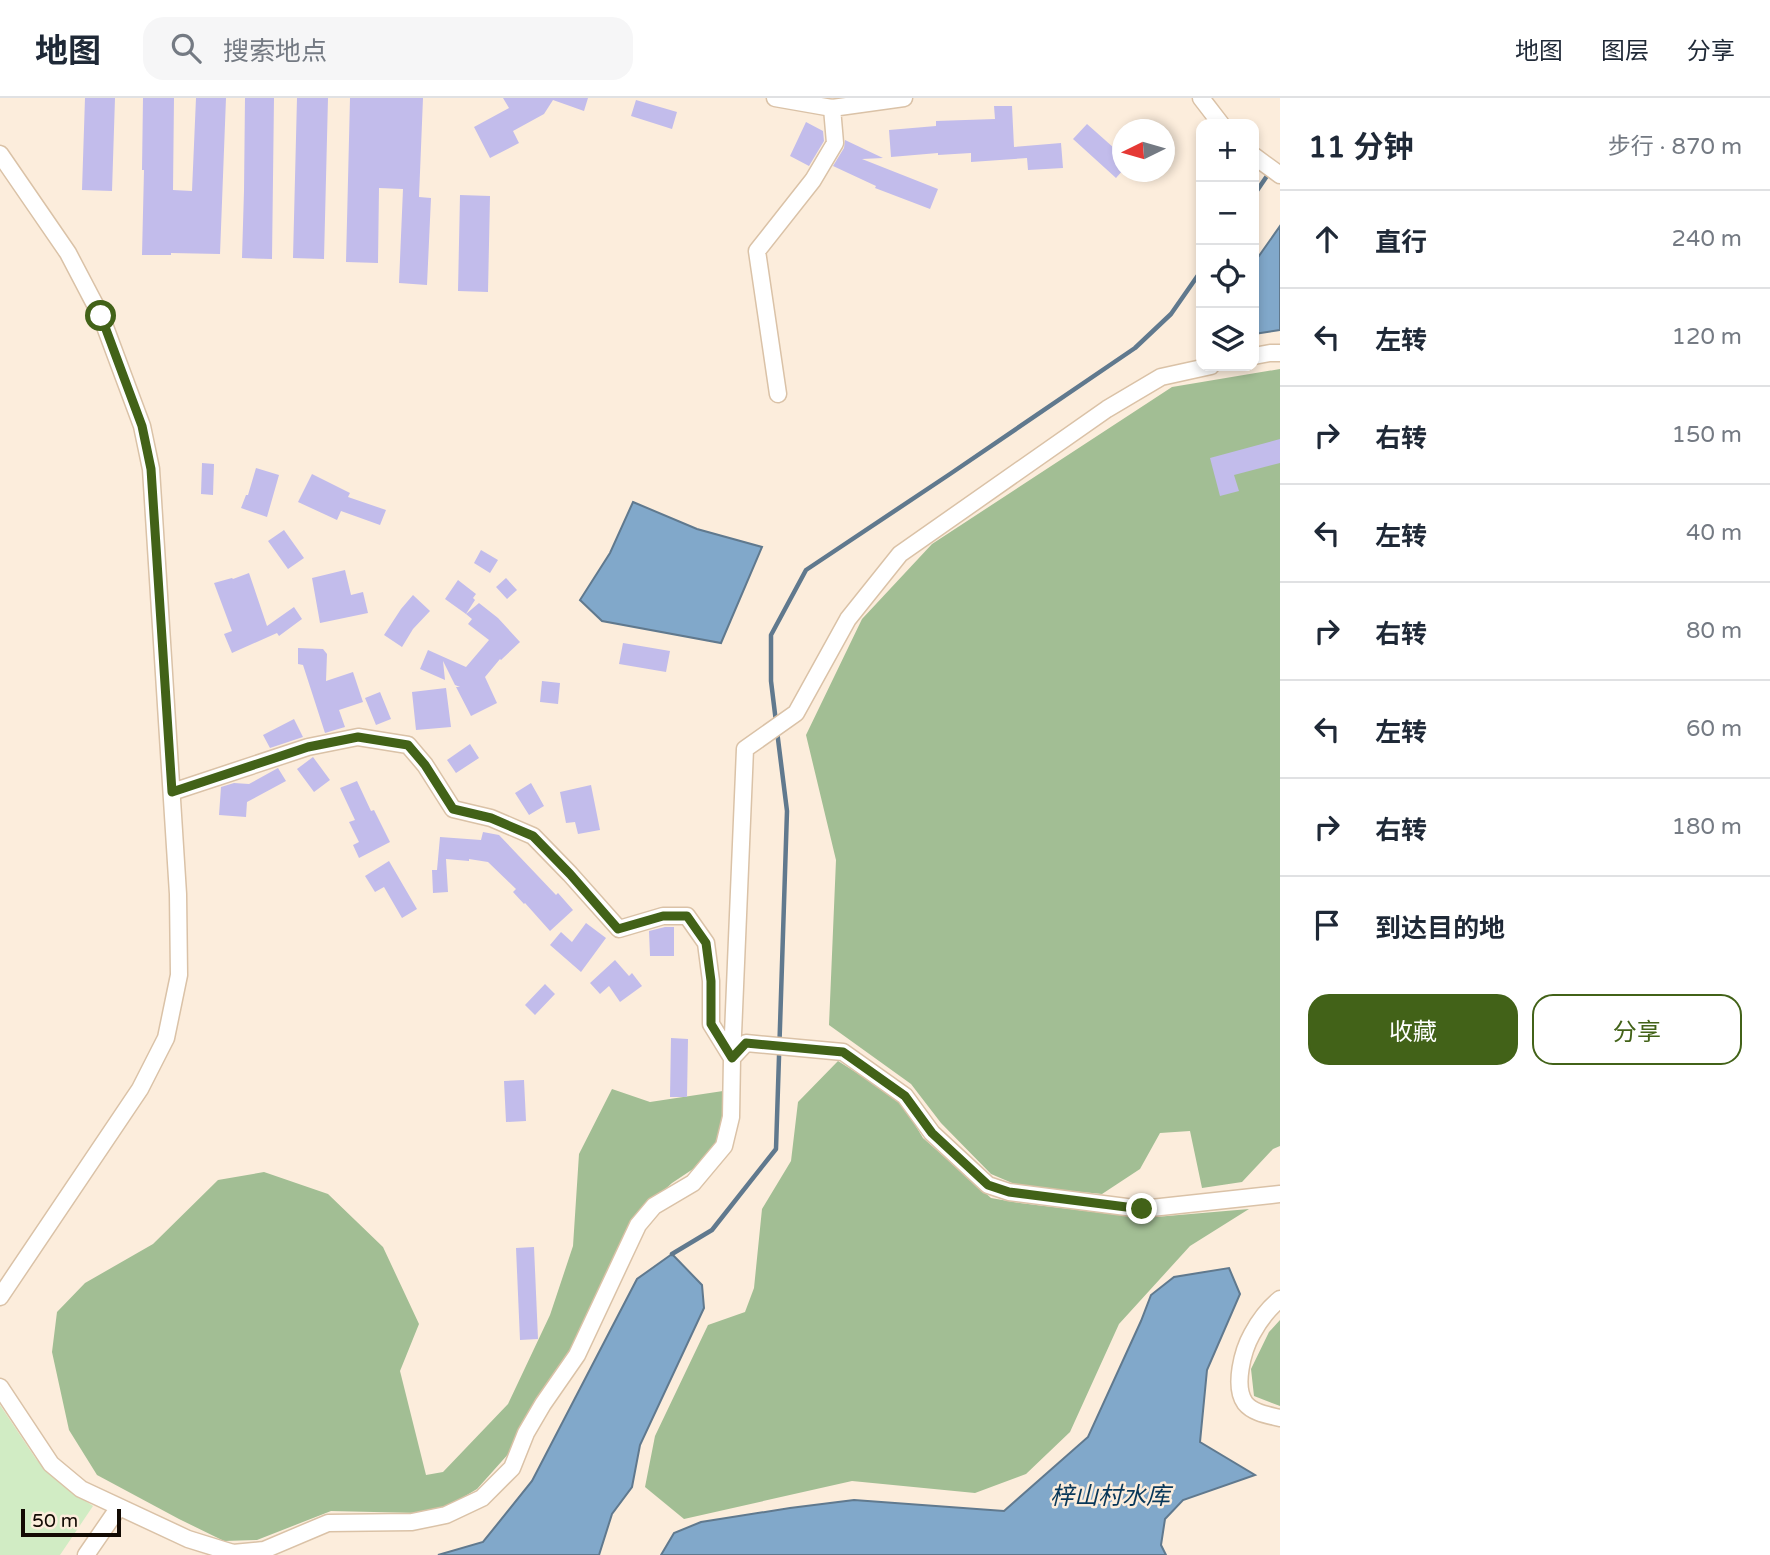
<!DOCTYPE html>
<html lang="zh">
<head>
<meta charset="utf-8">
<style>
	body { margin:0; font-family:"Varela Round","Noto Sans SC",sans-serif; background:#f6f6f7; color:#1f2937 }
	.controls { position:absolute; right:21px; top:21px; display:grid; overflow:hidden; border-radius:14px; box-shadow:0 4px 10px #0003 }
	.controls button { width:63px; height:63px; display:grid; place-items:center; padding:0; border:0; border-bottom:2px solid #e0e1e3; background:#fff; color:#1f2937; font:35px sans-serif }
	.compass { position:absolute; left:1112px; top:21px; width:63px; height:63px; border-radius:50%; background:#fff; box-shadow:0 4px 10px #0003; rotate:265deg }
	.scale { position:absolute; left:21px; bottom:18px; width:100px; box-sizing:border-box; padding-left:7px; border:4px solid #120a03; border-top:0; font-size:19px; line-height:24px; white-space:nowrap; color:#120a03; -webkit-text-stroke:5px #fceddc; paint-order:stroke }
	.stop { position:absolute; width:21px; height:21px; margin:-16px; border:5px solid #426218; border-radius:50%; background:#fff }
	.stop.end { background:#426218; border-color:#fff; box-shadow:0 2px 7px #0008 }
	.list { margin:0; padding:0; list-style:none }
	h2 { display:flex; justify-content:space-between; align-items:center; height:91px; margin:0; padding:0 28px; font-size:30px }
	h2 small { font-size:23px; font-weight:400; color:#747a83 }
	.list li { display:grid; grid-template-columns:46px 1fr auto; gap:21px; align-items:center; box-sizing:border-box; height:98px; padding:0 28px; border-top:2px solid #e0e1e3 }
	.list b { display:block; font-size:26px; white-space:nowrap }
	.list em { font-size:23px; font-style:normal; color:#747a83 }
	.actions { display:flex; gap:14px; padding:21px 28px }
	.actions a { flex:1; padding:16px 0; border:2px solid #426218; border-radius:21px; text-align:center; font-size:24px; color:#426218 }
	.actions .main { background:#426218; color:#fff }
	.icon { flex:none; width:38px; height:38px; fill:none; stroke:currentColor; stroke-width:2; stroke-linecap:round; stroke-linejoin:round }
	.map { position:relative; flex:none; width:1280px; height:1457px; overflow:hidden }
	header { display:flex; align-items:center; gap:42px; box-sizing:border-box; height:98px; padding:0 35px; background:#fff; border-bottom:2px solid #e0e1e3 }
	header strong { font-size:33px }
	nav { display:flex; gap:38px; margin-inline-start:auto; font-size:24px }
	.search { width:490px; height:63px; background:#f6f6f7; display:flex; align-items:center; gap:18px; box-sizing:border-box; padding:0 24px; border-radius:21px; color:#747a83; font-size:26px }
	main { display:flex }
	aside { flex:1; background:#fff }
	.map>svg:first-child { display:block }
	.green { fill:#d1ecc4 }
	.forest { fill:#a2be94 }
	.water { fill:#81a8ca; stroke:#60798e; stroke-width:2 }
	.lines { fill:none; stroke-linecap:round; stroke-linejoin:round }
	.stream { stroke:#60798e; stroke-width:4.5 }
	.building { fill:#c2bceb }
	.minor-casing { stroke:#dac2a7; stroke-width:19 }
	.minor { stroke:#fff; stroke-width:16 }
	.route { stroke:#426218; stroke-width:9 }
	.labels { text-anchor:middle; stroke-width:5; stroke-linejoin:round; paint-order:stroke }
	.water-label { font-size:24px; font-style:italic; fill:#083759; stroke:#fceddc }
</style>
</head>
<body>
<header>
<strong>地图</strong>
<div class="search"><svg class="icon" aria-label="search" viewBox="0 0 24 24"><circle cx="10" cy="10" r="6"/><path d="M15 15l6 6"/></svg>搜索地点</div>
<nav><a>地图</a><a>图层</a><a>分享</a></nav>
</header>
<main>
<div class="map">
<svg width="1280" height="1457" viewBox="0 0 1280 1457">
	<rect width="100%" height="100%" fill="#fceddc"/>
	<!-- green -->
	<path class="green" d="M0,1307L36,1361L63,1388L93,1408L60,1457H0Z"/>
	<!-- forest -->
	<path class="forest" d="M1280,271V1048L1273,1051L1242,1084L1202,1090L1190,1033L1160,1035L1140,1071L1102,1096L1019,1088L991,1076L941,1025L911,986L829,927L836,762L806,637L862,521L932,446L1172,289Z
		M838,963L900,1002L923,1040L991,1100L1020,1105L1144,1120L1249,1111L1190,1148L1119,1226L1070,1334L1026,1376L975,1395L852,1383L684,1421L645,1389L655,1338L708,1227L745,1214L754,1190L762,1111L791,1063L798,1004Z
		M612,991L650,1004L723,993V1036L693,1071L672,1085L632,1121L572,1250L511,1353L477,1391L450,1407L417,1415L331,1413L257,1442L224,1443L179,1421L97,1377L69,1332L52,1254L57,1214L85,1185L153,1146L218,1082L264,1074L328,1096L383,1149L419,1226L400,1273L426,1377L443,1374L508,1306L550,1217L573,1148L579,1056Z
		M1280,1222V1308L1254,1298L1251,1271L1269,1234Z"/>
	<!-- water -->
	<path class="water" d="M1280,128V232L1254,236V165Z
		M633,404L697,431L762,449L721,545L602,523L580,502L610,455Z
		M672,1156L702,1187L704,1210L640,1347L632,1389L612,1416L599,1457H438L483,1444L532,1383L637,1181Z
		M1229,1170L1240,1196L1207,1272L1200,1344L1255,1377L1183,1402L1165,1421L1161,1447L1166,1457H661L674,1435L701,1424L790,1410L854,1402L1004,1413L1088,1339L1141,1223L1151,1197L1174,1179Z"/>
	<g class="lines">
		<!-- stream -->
		<path class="stream" d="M1254,97L1269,75
			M776,624L771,583V537L806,472L950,376L1135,250L1171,216L1201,173
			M672,1156L712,1132L776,1051L787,713L777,633"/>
	</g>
	<!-- building -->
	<path class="building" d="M85,0H115L112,93L82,92Z
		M143,0H174L173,92L192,93L196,0H226L220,156L171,155V157H142L144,72H142Z
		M245,0H274L272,161L242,160L244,93Z
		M297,0H328L324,161L293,160Z
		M350,0H423L419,99L431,100L427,187L399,185L403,91L379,90L378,165L346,164Z
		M503,0H588L584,13L553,2L544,16L513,33L519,45L490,60L474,29L509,10Z
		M636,2L677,14L672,31L631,18Z
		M994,8H1012L1014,49L1061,45L1063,70L1028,72L1027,60L971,64V55L938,57V55L891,59L889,32L936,28V23L995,21Z
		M806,24L823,33L824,43L809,68L790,58Z
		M1087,26L1123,58V72L1116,80L1073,41Z
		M845,42L883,60L862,61L938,91L930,111L875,90L876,88L833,68L844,50Z
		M460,97L490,98L488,194L458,193Z
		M1280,341V365L1234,377L1239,393L1220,398L1210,360Z
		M202,365L214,366L213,397L201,396Z
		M256,370L279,377L267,419L241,410L246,397H248Z
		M312,376L350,395L348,399L386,412L380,427L341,413L337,422L298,404Z
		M284,432L304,460L288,471L268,443Z
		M481,452L498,462L490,475L474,465Z
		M345,472L351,497L363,494L368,515L320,525L312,480Z
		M249,475L267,528L294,509L302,521L279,538L277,535L232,555L224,536L232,533L214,485L232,480L233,481Z
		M506,480L517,492L507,501L496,489Z
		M458,482L476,496L473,500L475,502L466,516L445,501Z
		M413,497L430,513L413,531L402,549L384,537L401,511Z
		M479,505L498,520L520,544L501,562L500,561L485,579L497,605L471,618L456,589H460L455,587L443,563L445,582L420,571L428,552L466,569L489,542L468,526L472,521L466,516Z
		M623,545L670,553L666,574L619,566Z
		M298,550L323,551L327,556L326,583L353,574L363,604L339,612L345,629L325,635L303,567L298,566Z
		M542,583L560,585L558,606L540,604Z
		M446,590L451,629L416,632L412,594Z
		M380,594L391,621L376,627L365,600Z
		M294,621L303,639L270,650L263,637Z
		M470,646L479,660L456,675L447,662Z
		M313,659L330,682L314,694L297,671Z
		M278,670L286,683L247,704L246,719L219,717L221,689L234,685L249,686Z
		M357,683L371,713L374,712L390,744L359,760L353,747L359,744L349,724L355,722L340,690Z
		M531,685L544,708L529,717L515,695Z
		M591,687L600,732L578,736L575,724L566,725L560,694Z
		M483,734L499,737L556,797L558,795L573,812L550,833L525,805L524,806L513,794L516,791L488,764L469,761V763L446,761L448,794L433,795L432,772H437L440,739L481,742Z
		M389,763L417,811L402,820L384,789L375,794L365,778Z
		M586,825L606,840L581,874L550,847L561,834L572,844Z
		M665,829H674V858H650L649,833Z
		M615,862L629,878L632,875L642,888L620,904L609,888L600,896L590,885Z
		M545,886L555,896L535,917L525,907Z
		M671,940L688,941L687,999H670Z
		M524,982L526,1023L506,1024L504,983Z
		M534,1149L538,1241L520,1242L516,1150Z"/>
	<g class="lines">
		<!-- minor casing -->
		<g class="minor-casing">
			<path id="minor" d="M775,0L832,10L904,0
				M1201,0L1221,26
				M0,56L68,155L101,218L142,328L151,371L178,796L179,877L166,940L140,991L0,1199
				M1254,58L1280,77
				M1254,258L1270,255H1280
				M778,296L757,153L813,82L835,45L832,10
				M172,694L308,649L358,639L408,647L425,667L453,711L491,720L533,738L570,776L619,831L663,818H687L706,845L711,883V926L732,960
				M732,960L745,651L796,615L848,521L900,456L1107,311L1161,279L1211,268
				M1280,1201C1269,1210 1259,1223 1252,1236C1243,1252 1233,1288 1245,1305C1253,1315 1268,1317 1280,1320
				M0,1289L51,1366L81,1391L188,1441L233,1455L264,1452L328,1425L412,1424L446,1417L482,1400L512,1370L526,1335L543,1306L577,1257L638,1127L654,1108L693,1085L724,1048L731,1019L732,960L746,945L843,954L905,998L932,1035L988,1087L1009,1094L1142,1111L1280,1096
				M86,1457L119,1409"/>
		</g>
		<!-- minor -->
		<use href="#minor" class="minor"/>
	</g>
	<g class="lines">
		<!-- route -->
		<path class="route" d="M101,218L142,328L151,371L172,694L308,649L358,639L408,647L425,667L453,711L491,720L533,738L570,776L618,831L663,818H687L706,845L711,883V926L732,960L746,945L843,954L905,998L932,1035L988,1087L1009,1094L1142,1111"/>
	</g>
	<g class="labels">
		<!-- water labels -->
		<g class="water-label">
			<text x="1110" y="1406">梓山村水库</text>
		</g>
	</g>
</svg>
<div class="controls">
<button>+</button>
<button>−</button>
<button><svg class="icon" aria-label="locate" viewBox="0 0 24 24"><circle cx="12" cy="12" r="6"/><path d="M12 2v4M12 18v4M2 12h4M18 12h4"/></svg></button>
<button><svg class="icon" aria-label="layers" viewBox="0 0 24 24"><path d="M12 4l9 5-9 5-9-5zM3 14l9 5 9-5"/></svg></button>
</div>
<svg class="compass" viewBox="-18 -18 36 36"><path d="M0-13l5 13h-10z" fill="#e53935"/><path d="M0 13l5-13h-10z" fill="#747a83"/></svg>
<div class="scale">50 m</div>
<div class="stop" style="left:101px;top:218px"></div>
<div class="stop end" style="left:1142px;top:1111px"></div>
</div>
<aside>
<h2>11 分钟<small>步行 · 870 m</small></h2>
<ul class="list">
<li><svg class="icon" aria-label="ahead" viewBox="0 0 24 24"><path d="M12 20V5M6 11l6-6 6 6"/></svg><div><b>直行</b></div><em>240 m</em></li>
<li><svg class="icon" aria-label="left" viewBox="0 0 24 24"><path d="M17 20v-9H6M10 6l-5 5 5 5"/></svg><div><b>左转</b></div><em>120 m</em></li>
<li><svg class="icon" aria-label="right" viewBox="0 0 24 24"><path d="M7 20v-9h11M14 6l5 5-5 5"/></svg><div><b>右转</b></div><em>150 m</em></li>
<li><svg class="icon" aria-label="left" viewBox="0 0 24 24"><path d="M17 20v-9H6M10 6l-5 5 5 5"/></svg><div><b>左转</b></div><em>40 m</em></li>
<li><svg class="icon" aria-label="right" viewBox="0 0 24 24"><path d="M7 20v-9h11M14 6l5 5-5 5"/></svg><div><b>右转</b></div><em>80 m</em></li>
<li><svg class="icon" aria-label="left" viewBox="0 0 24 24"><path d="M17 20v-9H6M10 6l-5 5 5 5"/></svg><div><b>左转</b></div><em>60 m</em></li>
<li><svg class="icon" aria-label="right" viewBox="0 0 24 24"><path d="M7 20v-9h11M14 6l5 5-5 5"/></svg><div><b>右转</b></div><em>180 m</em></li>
<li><svg class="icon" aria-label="arrive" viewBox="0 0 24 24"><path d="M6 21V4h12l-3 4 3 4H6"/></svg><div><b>到达目的地</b></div></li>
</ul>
<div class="actions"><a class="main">收藏</a><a>分享</a></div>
</aside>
</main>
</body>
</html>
